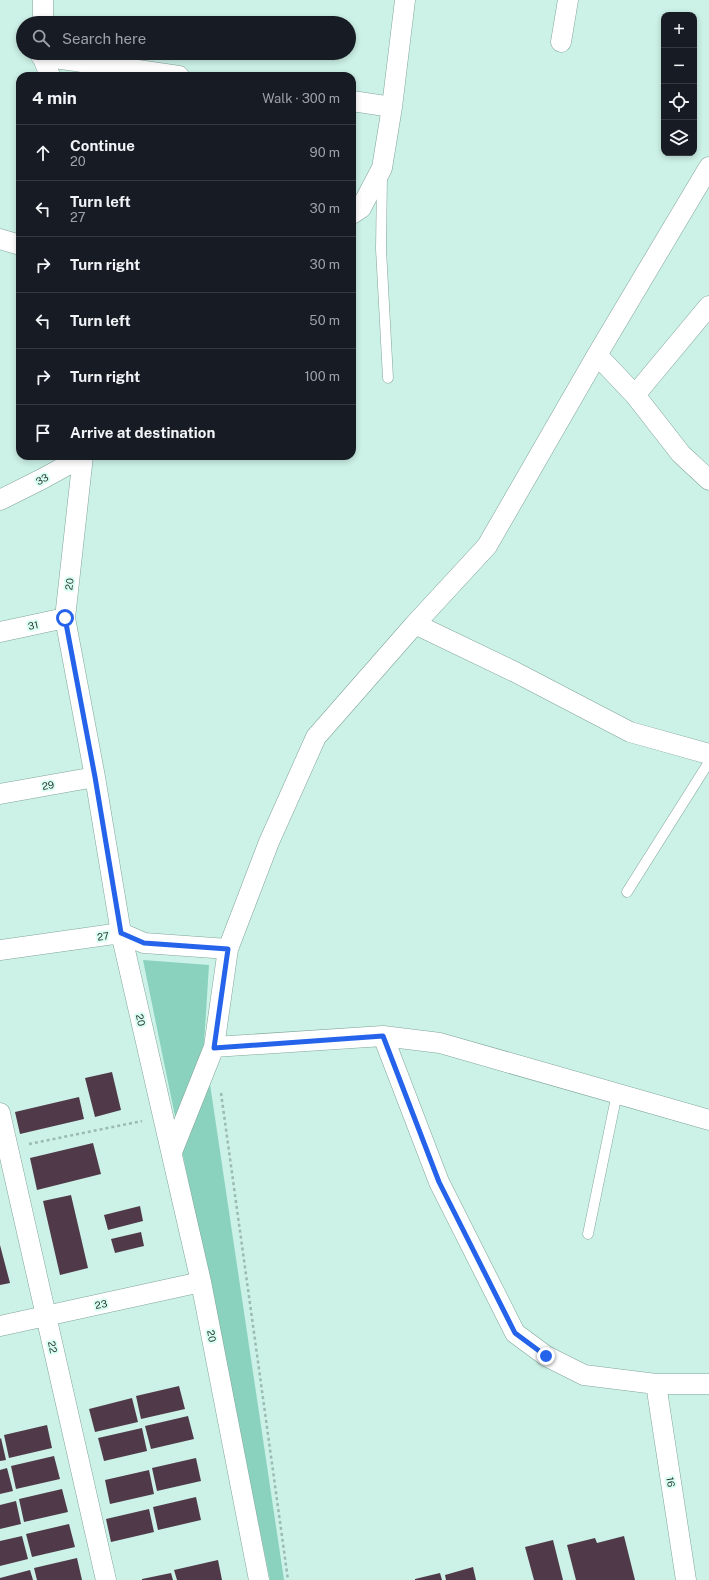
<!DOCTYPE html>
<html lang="en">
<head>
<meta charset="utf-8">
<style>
	body { margin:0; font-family:"Public Sans",sans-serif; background:#20242c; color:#f1f3f6 }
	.controls { position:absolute; right:12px; top:12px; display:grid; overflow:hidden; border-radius:8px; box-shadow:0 2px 6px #0003 }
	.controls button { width:36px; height:36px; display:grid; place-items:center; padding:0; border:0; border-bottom:1px solid #363941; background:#171b24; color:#f1f3f6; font:20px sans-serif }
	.stop { position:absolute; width:12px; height:12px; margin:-9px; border:3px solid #2563eb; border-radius:50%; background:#fff }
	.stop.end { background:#2563eb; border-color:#fff; box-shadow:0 1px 4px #0008 }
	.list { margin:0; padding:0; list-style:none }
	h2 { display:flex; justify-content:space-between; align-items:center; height:52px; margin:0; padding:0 16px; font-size:17px }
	h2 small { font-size:13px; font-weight:400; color:#9ea1a6 }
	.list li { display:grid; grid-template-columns:26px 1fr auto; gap:12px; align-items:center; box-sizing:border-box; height:56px; padding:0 16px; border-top:1px solid #363941 }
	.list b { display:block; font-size:15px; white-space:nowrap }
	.list p { margin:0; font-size:13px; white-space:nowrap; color:#9ea1a6 }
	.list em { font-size:13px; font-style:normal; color:#9ea1a6 }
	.icon { flex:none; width:22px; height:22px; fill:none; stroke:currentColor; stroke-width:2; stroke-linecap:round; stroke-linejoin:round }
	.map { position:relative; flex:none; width:709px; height:1580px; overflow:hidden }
	.search { position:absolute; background:#171b24; box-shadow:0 2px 6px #0003; left:16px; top:16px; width:340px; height:44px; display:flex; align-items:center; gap:10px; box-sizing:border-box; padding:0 14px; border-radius:22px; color:#9ea1a6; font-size:15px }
	.panel { position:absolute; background:#171b24; box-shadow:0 2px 6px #0003; left:16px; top:72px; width:340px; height:388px; border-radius:12px }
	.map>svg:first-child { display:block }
	.green { fill:#8ad2be }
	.building { fill:#503a4a }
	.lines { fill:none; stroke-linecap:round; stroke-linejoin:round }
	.service-casing { stroke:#81a59a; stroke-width:11 }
	.minor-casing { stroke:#81a59a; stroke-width:21 }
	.path { stroke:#9bbab1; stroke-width:2.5; stroke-dasharray:3 3; stroke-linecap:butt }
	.service { stroke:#fff; stroke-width:10 }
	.minor { stroke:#fff; stroke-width:20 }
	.route { stroke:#2563eb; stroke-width:5 }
	.labels { text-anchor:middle; stroke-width:4; stroke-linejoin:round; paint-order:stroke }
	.street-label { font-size:10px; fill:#2d3c37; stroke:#d9fff3 }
</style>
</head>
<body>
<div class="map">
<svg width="709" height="1580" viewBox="0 0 709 1580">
	<rect width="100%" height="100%" fill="#ccf1e6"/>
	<!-- green -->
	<path class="green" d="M143,960L209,965L204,1044L284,1580H270Z"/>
	<!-- building -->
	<path class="building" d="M112,1072L121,1110L95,1117L85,1078Z
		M79,1097L84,1119L20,1134L15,1112Z
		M93,1143L101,1174L37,1190L30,1158Z
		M71,1195L88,1268L60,1275L43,1201Z
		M140,1206L143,1221L108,1230L104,1215Z
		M141,1232L144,1246L115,1253L111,1239Z
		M0,1245L10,1283L0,1285Z
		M179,1386L185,1409L141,1419L136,1396Z
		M132,1398L138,1422L95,1432L89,1409Z
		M188,1416L194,1439L151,1449L145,1426Z
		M47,1425L52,1448L9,1458L4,1435Z
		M142,1428L147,1451L104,1461L98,1438Z
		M1,1438L6,1460L0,1461V1439Z
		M54,1456L60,1479L16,1489L11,1466Z
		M196,1458L201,1481L157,1491L152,1468Z
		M7,1468L13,1491L0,1494V1470Z
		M149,1470L154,1494L110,1504L105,1480Z
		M62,1489L68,1512L24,1522L19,1499Z
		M196,1497L201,1520L158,1530L153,1507Z
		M16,1501L21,1524L0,1529V1505Z
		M149,1509L154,1532L111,1542L106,1519Z
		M69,1524L75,1547L32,1557L26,1534Z
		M22,1536L28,1559L0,1566V1541Z
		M624,1536L635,1580H576L567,1545L595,1538L597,1543Z
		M553,1540L563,1580H534L525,1547Z
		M77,1558L82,1580H37L34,1568Z
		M218,1560L222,1580H177L174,1570Z
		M473,1567L476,1580H446L445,1575Z
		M30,1570L33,1580H0V1578Z
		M171,1573L173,1580H142V1579Z
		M440,1573L442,1580H415V1579Z"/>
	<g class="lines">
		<!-- service casing -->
		<g class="service-casing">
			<path id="service" d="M382,176L381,249L388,378
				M627,892L709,762
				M588,1234L617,1093"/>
		</g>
		<!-- minor casing -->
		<g class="minor-casing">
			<path id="minor" d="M43,23V0
				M561,42L568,0
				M41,53L50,76
				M41,56L179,76
				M352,101L392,107
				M352,214L361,208L382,168L392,107L405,0
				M0,239L20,245
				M597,355L635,395L681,454L709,480
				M635,395L709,306
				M83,456L65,618L95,777L121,933L201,1282L259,1580
				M0,500L42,479L82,457
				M415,624L515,672L630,732L709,754
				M0,632L65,618
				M0,794L95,777
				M0,950L121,933L144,943L228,949
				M383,1036L439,1182L515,1333L546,1356L584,1375L656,1384H709
				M214,1047L383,1036L440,1043L709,1120
				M0,1113L106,1580
				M172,1152L214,1047L228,949L269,842L316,737L415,624L487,546L597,355L709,167
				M0,1326L201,1282
				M656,1384L686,1580"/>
		</g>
		<!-- path -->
		<path class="path" d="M221,1093L288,1580
			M29,1144L142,1121"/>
		<!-- service -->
		<use href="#service" class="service"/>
		<!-- minor -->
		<use href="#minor" class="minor"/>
	</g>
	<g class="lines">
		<!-- route -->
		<path class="route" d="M65,618L95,777L121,933L144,943L228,949L214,1048L383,1036L439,1182L515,1333L546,1356"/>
	</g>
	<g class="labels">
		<!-- street labels -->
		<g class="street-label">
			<text transform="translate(42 479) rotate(-28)" y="4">33</text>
			<text transform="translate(69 584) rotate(-84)" y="4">20</text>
			<text transform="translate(33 625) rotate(-12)" y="4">31</text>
			<text transform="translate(48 785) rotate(-10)" y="4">29</text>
			<text transform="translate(103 936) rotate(-8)" y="4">27</text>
			<text transform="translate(141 1020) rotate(77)" y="4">20</text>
			<text transform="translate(101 1304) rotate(-12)" y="4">23</text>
			<text transform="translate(212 1336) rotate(79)" y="4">20</text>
			<text transform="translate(53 1347) rotate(77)" y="4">22</text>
			<text transform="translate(671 1482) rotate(81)" y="4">16</text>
		</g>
	</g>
</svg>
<div class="controls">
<button>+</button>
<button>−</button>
<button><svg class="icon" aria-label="locate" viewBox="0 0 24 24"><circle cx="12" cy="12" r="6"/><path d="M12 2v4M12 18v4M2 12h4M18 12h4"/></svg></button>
<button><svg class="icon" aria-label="layers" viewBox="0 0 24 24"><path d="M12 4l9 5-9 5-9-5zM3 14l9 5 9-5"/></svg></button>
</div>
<div class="stop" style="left:65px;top:618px"></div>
<div class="stop end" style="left:546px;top:1356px"></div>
<div class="search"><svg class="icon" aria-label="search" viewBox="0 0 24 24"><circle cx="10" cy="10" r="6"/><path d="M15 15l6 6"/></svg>Search here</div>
<section class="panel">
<h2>4 min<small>Walk · 300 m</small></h2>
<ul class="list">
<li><svg class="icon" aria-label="ahead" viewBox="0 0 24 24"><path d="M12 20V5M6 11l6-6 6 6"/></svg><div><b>Continue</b><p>20</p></div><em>90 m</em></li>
<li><svg class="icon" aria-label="left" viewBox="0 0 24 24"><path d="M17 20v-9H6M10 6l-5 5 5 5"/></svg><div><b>Turn left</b><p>27</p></div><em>30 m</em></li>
<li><svg class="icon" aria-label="right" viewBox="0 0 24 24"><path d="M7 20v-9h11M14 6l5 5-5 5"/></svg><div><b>Turn right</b></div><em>30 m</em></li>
<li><svg class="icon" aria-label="left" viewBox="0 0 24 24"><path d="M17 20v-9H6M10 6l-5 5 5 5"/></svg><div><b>Turn left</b></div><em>50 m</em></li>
<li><svg class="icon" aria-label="right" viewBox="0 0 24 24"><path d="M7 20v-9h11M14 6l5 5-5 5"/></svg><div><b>Turn right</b></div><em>100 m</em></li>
<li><svg class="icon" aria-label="arrive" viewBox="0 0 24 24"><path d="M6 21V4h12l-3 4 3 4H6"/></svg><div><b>Arrive at destination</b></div></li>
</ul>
</section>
</div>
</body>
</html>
